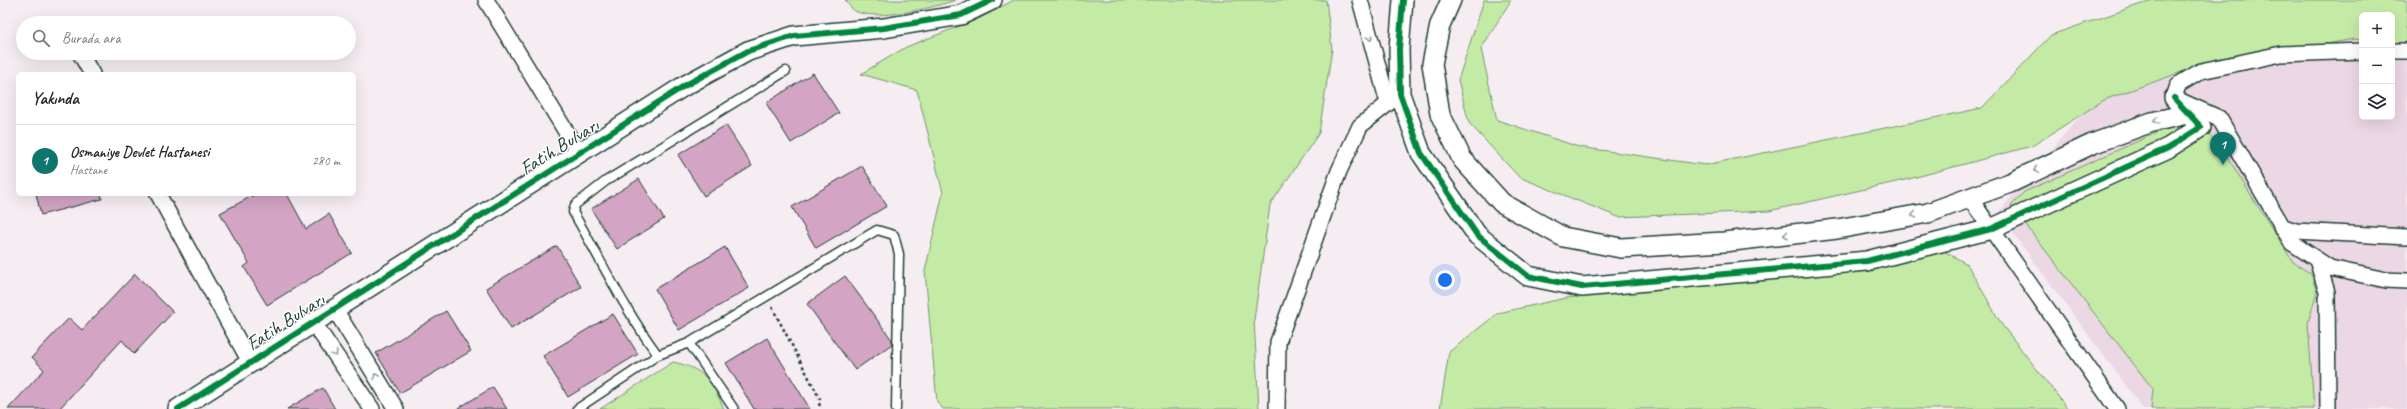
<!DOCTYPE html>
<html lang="tr">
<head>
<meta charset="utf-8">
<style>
	body { margin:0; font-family:Caveat,sans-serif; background:#f2f2f3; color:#2b2b33 }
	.controls { position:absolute; right:12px; top:12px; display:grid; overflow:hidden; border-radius:6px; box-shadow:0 4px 16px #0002 }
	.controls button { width:36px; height:36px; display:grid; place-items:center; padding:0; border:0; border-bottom:1px solid #e1e1e2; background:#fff; color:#2b2b33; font:20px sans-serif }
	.you { position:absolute; left:1445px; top:280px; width:14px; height:14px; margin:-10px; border:3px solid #fff; border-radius:50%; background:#1a73e8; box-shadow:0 0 0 6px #1a73e833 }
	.badge { display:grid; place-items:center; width:26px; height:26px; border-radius:50%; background:#0f766e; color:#fff; font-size:13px; font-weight:700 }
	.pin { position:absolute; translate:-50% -33px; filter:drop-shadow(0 1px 2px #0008) }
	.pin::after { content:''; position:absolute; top:21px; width:14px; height:12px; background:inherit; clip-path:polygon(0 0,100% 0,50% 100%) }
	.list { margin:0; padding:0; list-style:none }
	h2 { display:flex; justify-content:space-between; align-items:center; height:52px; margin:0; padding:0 16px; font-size:17px }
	h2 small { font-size:13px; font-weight:400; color:#7c7c81 }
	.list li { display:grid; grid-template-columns:26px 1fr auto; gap:12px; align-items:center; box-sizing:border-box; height:72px; padding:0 16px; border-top:1px solid #e1e1e2 }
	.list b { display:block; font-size:15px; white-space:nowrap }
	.list p { margin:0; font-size:13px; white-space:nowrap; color:#7c7c81 }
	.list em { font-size:13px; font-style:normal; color:#7c7c81 }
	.icon { flex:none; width:22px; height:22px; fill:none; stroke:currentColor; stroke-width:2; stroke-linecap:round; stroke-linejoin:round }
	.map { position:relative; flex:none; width:2407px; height:409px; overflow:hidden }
	.search { position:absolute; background:#fff; box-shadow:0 4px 16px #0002; left:16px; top:16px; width:340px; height:44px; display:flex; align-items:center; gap:10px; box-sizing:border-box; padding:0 14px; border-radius:22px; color:#7c7c81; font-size:15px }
	.panel { position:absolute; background:#fff; box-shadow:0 4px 16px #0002; left:16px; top:72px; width:340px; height:124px; border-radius:6px }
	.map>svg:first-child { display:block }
	.built { fill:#ecd7e5; fill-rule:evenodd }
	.green { fill:#c4eba6; stroke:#72946d }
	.building { fill:#d3a4c4; stroke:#1f3d34 }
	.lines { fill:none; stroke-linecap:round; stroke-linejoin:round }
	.service-casing { stroke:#1f3d34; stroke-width:11 }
	.minor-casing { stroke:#1f3d34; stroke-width:18 }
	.tertiary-casing { stroke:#1f3d34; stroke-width:22 }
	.path { stroke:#1f3d34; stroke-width:2.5; stroke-dasharray:3 3; stroke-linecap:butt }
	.service { stroke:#fff; stroke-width:8 }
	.minor { stroke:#fff; stroke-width:15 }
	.tertiary { stroke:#fff; stroke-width:19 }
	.cycleway-casing { stroke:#fff; stroke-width:8 }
	.cycleway { stroke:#00873e; stroke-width:6 }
	.oneway { stroke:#8f9e9a }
	.labels { text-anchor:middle; stroke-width:3; stroke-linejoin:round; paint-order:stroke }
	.street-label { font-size:20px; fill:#1f3d34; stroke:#fff }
</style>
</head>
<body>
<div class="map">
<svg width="2407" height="409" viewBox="0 0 2407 409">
	<rect width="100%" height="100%" fill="#f6edf3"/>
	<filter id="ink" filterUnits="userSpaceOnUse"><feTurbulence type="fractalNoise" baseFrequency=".025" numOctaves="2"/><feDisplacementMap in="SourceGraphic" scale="8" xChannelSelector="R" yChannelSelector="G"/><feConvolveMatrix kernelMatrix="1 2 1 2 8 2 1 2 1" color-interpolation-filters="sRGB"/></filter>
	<g filter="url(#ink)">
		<!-- built -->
		<path class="built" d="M2407,0V409H2143L1998,213L2106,85ZM2362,15H2392V117H2362Z"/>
		<!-- green -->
		<path class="green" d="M845,0H956C935,7 876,22 855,11C851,9 848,3 845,0Z
			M1014,0H1326L1332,49L1319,133L1270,205L1254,320L1259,409H943L937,402L925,271L943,193L917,90L861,74L906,47L978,19Z
			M1484,0H1511L1481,49L1497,120L1579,147L1705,165L1982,108L2051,35L2153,0H2407V47L2392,45V15H2362V40L2354,39L2195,67L2104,100L2032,146L1909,179L1769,211L1618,217L1519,177L1469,123L1458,80Z
			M2198,120L2226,155L2293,262L2311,274L2317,293L2308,322L2314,409H2151L2153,389L2011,206L2024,192L2174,125Z
			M1933,245L1967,264L2002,325L2068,409H1440L1449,352L1498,313L1566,298L1694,285Z
			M673,362C705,369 711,380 724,409H600Z"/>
		<!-- building -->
		<path class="building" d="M813,73L839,113L791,143L766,103Z
			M726,125L752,166L704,196L678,155Z
			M862,166L887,206L816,248L792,207Z
			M639,179L664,219L617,249L591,209Z
			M36,194H101L102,199L41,215Z
			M256,194H287L306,229L329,214L352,253L267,305L244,267L249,263L220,213Z
			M557,246L581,287L511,329L486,288Z
			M725,247L749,288L679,330L655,289Z
			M135,274L173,312L134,354L122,340L59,409H8L44,370L32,357L69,318L82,330Z
			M845,276L892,340V344L855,370L807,304Z
			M446,311L471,351L400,393L376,353Z
			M613,314L638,354L568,397L543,356Z
			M767,338L810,409H754L726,363Z
			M493,387L507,409H457Z
			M323,388L335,409H287Z"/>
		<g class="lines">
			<!-- service casing -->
			<g class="service-casing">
				<path id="service" d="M689,343L734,409
					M658,355C625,311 601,260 573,212L575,205L606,181L786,71
					M577,409L658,355L689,343L877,230L894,235L899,254L896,409"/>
			</g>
			<!-- minor casing -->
			<g class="minor-casing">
				<path id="minor" d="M486,0L579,153
					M1360,0L1388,103
					M2362,51L2281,54L2201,71L2178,85L2174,98L2219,118L2292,243L2330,268L2386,280L2407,281
					M2392,51H2407
					M80,53L92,74
					M158,194L250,362
					M1976,195L1971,200L2117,409
					M2281,226L2296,231L2407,237
					M2317,260L2327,292L2328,409
					M334,308L396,409
					M313,322L372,409
					M1277,409L1278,342L1339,171L1360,126L1400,94"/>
			</g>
			<!-- tertiary casing -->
			<g class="tertiary-casing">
				<path id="tertiary" d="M1403,0L1399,49L1400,94L1421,153L1477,235L1528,276L1582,287L1867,261L1991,229L2168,148L2201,127L2174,98
					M1451,0L1440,25L1432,64L1440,114L1462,159L1502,203L1563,237L1621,248L1724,242L1837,229L1928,213L2010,183L2092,144L2152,122L2187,114L2180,105
					M178,409L684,86L748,51L794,36L884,28L961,15L992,0"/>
			</g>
			<!-- path -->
			<path class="path" d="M772,307L820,399L819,409"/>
			<!-- service -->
			<use href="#service" class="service"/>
			<!-- minor -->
			<use href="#minor" class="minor"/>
			<!-- tertiary -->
			<use href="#tertiary" class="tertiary"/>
			<!-- cycleway casing -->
			<g class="cycleway-casing">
				<path id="cycleway" d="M1403,0L1399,49L1400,94L1421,153L1477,235L1528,276L1582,287L1867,261L1991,229L2168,148L2201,127L2174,98
					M178,409L684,86L748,51L794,36L884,28L961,15L992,0"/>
			</g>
			<!-- cycleway -->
			<use href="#cycleway" class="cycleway"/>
		</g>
		<!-- one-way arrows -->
		<defs><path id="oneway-chevron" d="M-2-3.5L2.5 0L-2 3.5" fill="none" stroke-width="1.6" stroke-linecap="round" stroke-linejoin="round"/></defs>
		<g class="oneway">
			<use href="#oneway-chevron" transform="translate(1370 38) rotate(75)"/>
			<use href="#oneway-chevron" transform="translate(2156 121) rotate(166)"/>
			<use href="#oneway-chevron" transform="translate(2036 170) rotate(155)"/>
			<use href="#oneway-chevron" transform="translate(1914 215) rotate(170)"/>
			<use href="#oneway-chevron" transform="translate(1786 235) rotate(173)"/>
			<use href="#oneway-chevron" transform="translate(335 354) rotate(56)"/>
			<use href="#oneway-chevron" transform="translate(376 376) rotate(-121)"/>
		</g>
	</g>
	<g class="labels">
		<!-- street labels -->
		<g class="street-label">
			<text transform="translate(559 146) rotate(-32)" y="7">Fatih Bulvarı</text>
			<text transform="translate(285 321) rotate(-33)" y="7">Fatih Bulvarı</text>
		</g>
	</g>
</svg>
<div class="controls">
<button>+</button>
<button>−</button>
<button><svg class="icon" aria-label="layers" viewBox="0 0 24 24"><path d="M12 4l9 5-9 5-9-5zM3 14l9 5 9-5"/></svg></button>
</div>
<div class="you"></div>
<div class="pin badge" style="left:2223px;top:165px">1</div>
<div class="search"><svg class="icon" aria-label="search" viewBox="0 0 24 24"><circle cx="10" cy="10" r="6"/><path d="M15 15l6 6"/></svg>Burada ara</div>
<section class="panel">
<h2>Yakında<small></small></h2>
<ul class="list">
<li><span class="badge">1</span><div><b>Osmaniye Devlet Hastanesi</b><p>Hastane</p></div><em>280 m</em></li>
</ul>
</section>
</div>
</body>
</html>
